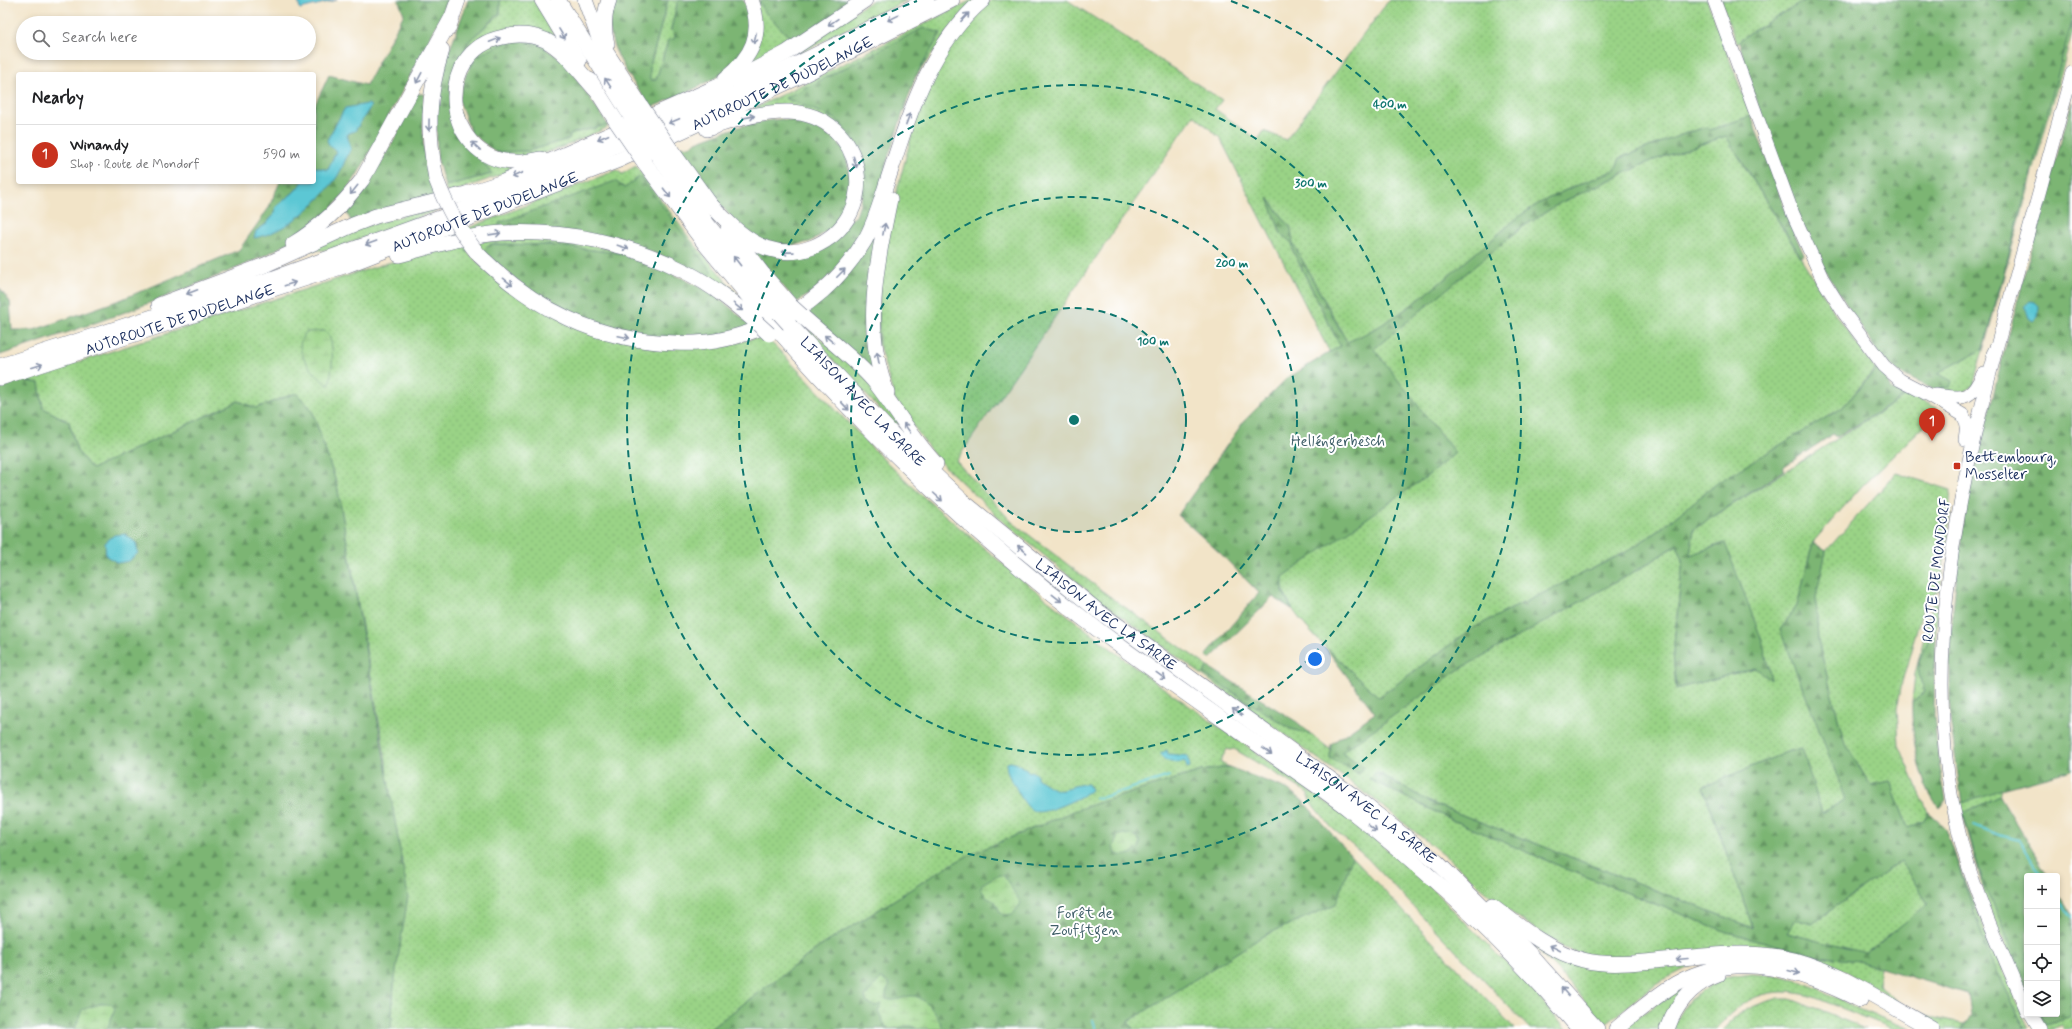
<!DOCTYPE html>
<html lang="en">
<head>
<meta charset="utf-8">
<style>
	body { margin:0; font-family:Mynerve,sans-serif; background:#f2f2f2; color:#202124 }
	.controls { position:absolute; right:12px; bottom:12px; display:grid; overflow:hidden; border-radius:4px; box-shadow:0 2px 6px #0003 }
	.controls button { width:36px; height:36px; display:grid; place-items:center; padding:0; border:0; border-bottom:1px solid #e0e0e0; background:#fff; color:#202124; font:20px sans-serif }
	.you { position:absolute; left:1315px; top:659px; width:14px; height:14px; margin:-10px; border:3px solid #fff; border-radius:50%; background:#1a73e8; box-shadow:0 0 0 6px #1a73e833 }
	.badge { display:grid; place-items:center; width:26px; height:26px; border-radius:50%; background:#c8321e; color:#fff; font-size:13px; font-weight:700 }
	.pin { position:absolute; translate:-50% -33px; filter:drop-shadow(0 1px 2px #0008) }
	.pin::after { content:''; position:absolute; top:21px; width:14px; height:12px; background:inherit; clip-path:polygon(0 0,100% 0,50% 100%) }
	.list { margin:0; padding:0; list-style:none }
	h2 { display:flex; justify-content:space-between; align-items:center; height:52px; margin:0; padding:0 16px; font-size:17px }
	h2 small { font-size:13px; font-weight:400; color:#757577 }
	.list li { display:grid; grid-template-columns:26px 1fr auto; gap:12px; align-items:center; box-sizing:border-box; height:60px; padding:0 16px; border-top:1px solid #e0e0e0 }
	.list b { display:block; font-size:15px; white-space:nowrap }
	.list p { margin:0; font-size:13px; white-space:nowrap; color:#757577 }
	.list em { font-size:13px; font-style:normal; color:#757577 }
	.icon { flex:none; width:22px; height:22px; fill:none; stroke:currentColor; stroke-width:2; stroke-linecap:round; stroke-linejoin:round }
	.map { position:relative; flex:none; width:2072px; height:1029px; overflow:hidden }
	.search { position:absolute; background:#fff; box-shadow:0 2px 6px #0003; left:16px; top:16px; width:300px; height:44px; display:flex; align-items:center; gap:10px; box-sizing:border-box; padding:0 14px; border-radius:22px; color:#757577; font-size:15px }
	.panel { position:absolute; background:#fff; box-shadow:0 2px 6px #0003; left:16px; top:72px; width:300px; height:112px; border-radius:4px }
	.map>svg:first-child { display:block }
	.grass { fill:url(#grass-dots); stroke:#5a8172; fill-rule:evenodd }
	.forest { fill:url(#forest-firs); stroke:#4b7268; fill-rule:evenodd }
	.wetland { fill:url(#wetland-marsh); stroke:#5a8172 }
	.water { fill:#5bc7d4; stroke:#3b7b99 }
	.lines { fill:none; stroke-linecap:round; stroke-linejoin:round }
	.stream { stroke:#5bc7d4; stroke-width:2 }
	.major-casing { stroke:#666e83; stroke-width:14 }
	.highway-casing { stroke:#666e83; stroke-width:16 }
	.major { stroke:#fff; stroke-width:13 }
	.highway { stroke:#fff; stroke-width:15 }
	.highway-bridge-casing { stroke:#666e83; stroke-width:16; stroke-linecap:butt }
	.highway-bridge { stroke:#fff; stroke-width:15 }
	.oneway { stroke:#8d97ae }
	.ring { fill:none; stroke:#0f766e; stroke-width:2; stroke-dasharray:7 5 }
	.poi-dot { fill:#c8321e; stroke:#fff; stroke-width:1.5 }
	.labels { text-anchor:middle; stroke-width:4; stroke-linejoin:round; paint-order:stroke }
	.street-label { font-size:15px; fill:#1b2f5e; stroke:#fff }
	.park-label { font-size:15px; fill:#41606a; stroke:#fff }
	.poi-label { font-size:15px; fill:#1b2f5e; stroke:#fff; text-anchor:start }
	.centre { fill:#0f766e; stroke:#fff; stroke-width:2 }
	.ring-label { font-size:12px; text-anchor:middle; font-weight:bold; fill:#0f766e; stroke:#fff; stroke-width:4; stroke-linejoin:round; paint-order:stroke }
</style>
</head>
<body>
<div class="map">
<svg width="2072" height="1029" viewBox="0 0 2072 1029">
	<defs>
		<pattern id="grass-dots" width="8" height="8" patternUnits="userSpaceOnUse"><rect width="8" height="8" fill="#9ad386"/><path d="M2 2h.1M6 6h.1" fill="none" stroke="#84b576" stroke-width="1.8" stroke-linecap="round"/></pattern>
		<pattern id="forest-firs" width="22" height="20" patternUnits="userSpaceOnUse"><rect width="22" height="20" fill="#7bb573"/><path d="M5 1l3.5 6h-7zM16 11l3.5 6h-7z" fill="#649462"/></pattern>
		<pattern id="wetland-marsh" width="20" height="14" patternUnits="userSpaceOnUse"><rect width="20" height="14" fill="#9ad386"/><path d="M1 5h8M5 5V1M11 12h8M15 12V8" fill="none" stroke="#84b576"/></pattern>
	</defs>
	<rect width="100%" height="100%" fill="#fff"/>
	<filter id="ink" filterUnits="userSpaceOnUse"><feTurbulence type="fractalNoise" baseFrequency=".025" numOctaves="2"/><feDisplacementMap in="SourceGraphic" scale="8" xChannelSelector="R" yChannelSelector="G"/><feConvolveMatrix kernelMatrix="1 2 1 2 8 2 1 2 1" color-interpolation-filters="sRGB"/></filter>
	<filter id="wash" filterUnits="userSpaceOnUse"><feTurbulence type="fractalNoise" baseFrequency=".012" numOctaves="4" result="noise"/><feDisplacementMap in="SourceGraphic" scale="16" xChannelSelector="R" yChannelSelector="G"/><feGaussianBlur stdDeviation="0.9" result="paint"/><feColorMatrix in="noise" values="0 0 0 0 0 0 0 0 0 0 0 0 0 0 0 0 0 1.4 0 .05"/><feComposite in="paint" operator="in"/></filter>
	<g filter="url(#wash)">
		<rect width="100%" height="100%" fill="#f2e4c8"/>
		<!-- grass -->
		<path class="grass" d="M500,0H534L560,45L456,70L469,41L500,14Z
			M668,0H678L671,29L675,36L674,39L668,41L656,80H649L650,66Z
			M759,0L764,11L850,15L873,0H907L763,71L750,59Z
			M972,0H975L947,33L915,78L941,33L785,98L836,119L856,143L863,158L867,182L862,197L834,123L749,111Z
			M991,0H1067L1222,100L1215,109L1258,140L1264,131L1286,140L1389,0H1707L1751,116L1710,130L1706,127L1689,132L1620,158L1615,170C1587,182 1556,192 1530,209C1517,217 1506,228 1494,238C1448,275 1402,320 1346,343L1340,328L1293,244V251L1340,346L1330,353L1220,138L1194,115L956,461L1012,522L1105,593L1207,666L1204,674L1291,729L1312,735L1331,750L1330,758L1364,767L1341,752L1458,670L1648,564L1677,545L1683,560L1673,652L1676,689L1755,668L1724,543L1690,555L1694,529L1905,396L1906,393L1937,408L1933,417L1862,486L1813,542L1797,606L1780,630L1847,799L1822,813L1801,749L1789,751L1703,787L1753,928L1434,804L1376,772L1369,779L1452,820L1569,870L1727,932L1818,956L1858,961L1880,967L1878,986L1906,1008L1864,982L1828,963L1780,950L1597,958L1564,948L1503,907L1449,859L1375,800L1099,600L1008,526L937,459L895,400L879,345V286L892,209L915,123L934,73L967,24ZM1269,199L1291,228L1281,234L1269,200Z
			M1721,0H1806L1751,32L1736,43Z
			M2072,22V34L1973,386L1963,393L1935,390L1937,373L1983,349Z
			M606,125L608,127L563,147L525,159L495,152L528,151L570,134Z
			M1726,136L1836,315L1875,369L1842,408L1720,481L1659,530L1626,552L1473,628L1379,697C1353,673 1294,624 1284,592C1282,588 1283,582 1282,577L1426,477L1455,453L1373,349L1521,228L1560,203L1651,161Z
			M473,150L516,169L448,194L445,186L492,174Z
			M636,166L690,239L738,295L733,298L701,276L625,188L499,223L501,230L443,238L617,170L622,174Z
			M433,207L435,211L330,250H309L355,229Z
			M555,237L635,255L551,245L491,244L482,252L465,250L497,281L729,345L762,336L776,347L879,455L927,500L1017,576L1145,675L1287,774L1344,815L1413,870L1526,983L1566,1029H1530L1367,858L1332,828L1311,803L1308,796L1310,794L1234,749L1230,750L1227,749L1220,762L1229,767L1201,771L1079,809L969,855L943,869L818,948L710,1029H391L394,984L386,761L337,485L312,410L296,393L256,408L238,401L92,469L77,451L69,422L43,408L39,383L22,380L381,265L445,247L479,241Z
			M810,330L859,370L899,423L896,426L807,333Z
			M1896,473L1951,490L1949,509H1952L1940,589L1925,600L1902,682L1897,709L1899,745L1928,812L1924,821L1908,828L1890,781L1870,785L1844,741L1818,641L1815,597L1826,551Z
			M1933,602L1938,604L1935,640L1930,638C1918,661 1914,667 1925,692L1912,702L1915,674Z
			M2002,789L2000,796L1963,813L1981,876L2027,985V992L1988,906L1959,802Z
			M1950,841L1975,907L2029,1029H2025L1988,952Z
			M1352,857L1515,1029H1133L1128,1022L1263,936L1335,904Z
			M1901,861L1928,904L1866,954L1787,933L1796,919L1811,924Z
			M1519,930L1575,961H1691L1693,965L1657,983L1605,1024L1561,974Z
			M1752,974L1776,976L1804,982L1859,1009L1910,1029H1894L1811,996C1769,985 1743,997 1716,1029H1671L1689,1000L1723,978Z
			M1688,983L1663,1029H1620Z
			M1776,999H1791L1866,1029H1724C1737,1012 1756,1004 1776,999Z
			M1917,1011C1927,1017 1952,1023 1965,1024L1962,1029H1936L1918,1019Z
			M2037,1014H2040L2045,1024L2072,1016V1029H2063L2061,1025L2051,1029H2044Z"/>
		<!-- forest -->
		<path class="forest" d="M398,0H448C430,41 408,80 387,119C370,152 354,187 327,213C291,248 243,266 197,284C132,311 67,333 0,355V288L10,302L12,330H34L120,300L239,250L268,209L280,182H303L294,192L276,207L273,216L265,225L256,231L318,200L351,149L347,136L349,133L371,106L329,145L336,151L328,170L314,167V107L329,75L366,85L404,14Z
			M468,0H500V13L469,41L450,89L473,150L492,174L445,186L437,157L436,91L444,65Z
			M616,0H668L650,66V80H656L668,40L674,39L675,36L671,29L678,0H743L746,4L752,26L749,45L729,71L688,92L652,107H650C631,77 595,36 616,0Z
			M759,0H854L793,41L764,11Z
			M1806,0H2072V22L1983,349L1937,373L1952,381L1950,387L1935,390L1901,374L1879,355L1827,274L1796,212L1752,90L1739,41L1751,32Z
			M923,28L941,33L915,78L889,154L877,202L860,237L841,265L813,292L797,302L742,240L799,256L856,216L867,182L863,158L856,143L836,119L785,98Z
			M514,39L533,41L565,61L608,125L570,134L569,139L528,151L495,152L471,133L459,100L466,74L478,55Z
			M416,94H424C422,131 421,163 436,198L351,221L345,209L352,203L392,144Z
			M2072,101V770L2002,789L1962,803L1950,719V638L1963,519L2001,363Z
			M1751,116L1791,225L1804,255L1801,257L1726,136L1651,161L1560,203L1521,228L1374,349L1455,453L1426,477L1283,577V592L1292,609L1273,597L1210,659L1206,655L1259,593L1220,553L1178,515L1244,421L1286,379L1340,346L1293,251L1292,243L1281,234L1268,198L1291,228L1293,243L1347,342C1402,320 1448,275 1494,238C1506,228 1517,217 1530,209C1556,192 1587,182 1615,170L1620,158L1689,132L1707,127L1710,130Z
			M782,119L807,123L835,139L844,150L853,187L839,223L810,242L782,247L762,241L737,224L713,196L679,147L692,146L696,142C725,131 751,121 782,119Z
			M640,176L712,272L708,277L648,251L501,230L499,223L615,181L625,188Z
			M882,214L876,376L807,312Z
			M491,244L551,245L635,255L714,294L753,327L712,338L625,333L576,317L536,296L482,252Z
			M1878,367L1885,376L1891,390L1906,393L1905,396L1837,437L1833,434L1783,467L1785,470L1694,529L1690,555L1725,543L1763,643L1771,679L1755,668L1676,689L1673,652L1683,560L1677,545L1648,564L1458,670L1342,752L1364,767L1359,774L1330,758L1331,744L1375,713L1324,646L1379,697L1473,628L1626,552L1659,530L1720,481L1842,408Z
			M22,380L39,383L43,408L69,422L77,451L92,469L238,401L256,408L296,393L312,410L337,485L408,896L394,984L391,1029H107L115,1009L75,1027V1029H0V388Z
			M1813,542L1826,551L1816,597L1818,641L1844,741L1870,785L1890,781L1908,828L1924,821L1928,812L1946,829L1988,952L2025,1029H1962L1971,1014L1968,994L1858,961L1818,956L1727,932L1569,870L1452,820L1369,779L1376,772L1434,804L1753,928L1703,787L1789,751L1802,749L1822,813L1846,799L1780,630L1797,606ZM1901,861L1928,904L1866,953L1787,933L1796,919L1811,924Z
			M1930,637L1935,640L1934,716L1938,756L1946,800L1939,808C1918,784 1911,732 1912,702L1925,692C1914,667 1918,661 1930,637Z
			M1207,666L1297,722L1312,735L1291,729L1204,674Z
			M1229,767L1287,789L1302,800L1352,857L1336,904L1263,936L1128,1022L1133,1029H710L818,948L943,869L969,855L1079,809L1201,771Z
			M2000,796L2048,876H2027V985L1981,876L1963,813Z
			M2057,890L2072,915V1016L2045,1024L2040,1014H2057Z"/>
		<!-- wetland -->
		<path class="wetland" d="M325,331C337,342 331,369 330,384L327,385C314,373 289,350 306,332Z
			M1123,834L1136,836L1140,842L1139,848C1131,855 1124,858 1115,853L1113,847L1116,843L1117,836Z
			M998,875L1004,876L1021,903L1013,914L1004,915L1000,912L995,901L987,898L981,889L982,884Z
			M880,979L884,980L890,985L886,993V999C898,1003 903,995 914,996C926,998 940,1018 943,1029H917C909,1022 899,1029 890,1029L886,1027L878,1012L882,1004L875,1006L867,1003L865,997Z
			M102,1003L112,1004L115,1009L107,1029H75L82,1010Z"/>
		<!-- water -->
		<path class="water" d="M298,0H337L300,9Z
			M368,104L371,106L355,131L349,133L347,135L351,149C345,158 343,168 337,177C318,203 287,232 254,238L256,231L265,225L273,216L276,207L294,192L303,182H314V167L328,170L336,151L329,145L327,140L345,108Z
			M2030,301L2035,302L2039,306L2038,316L2033,321L2029,318L2025,307Z
			M125,534L136,543L138,553L129,561L118,563L106,556L105,543L114,535Z
			M1167,750L1168,754L1188,756L1190,767L1187,768L1185,761C1175,763 1166,764 1160,754Z
			M1011,762L1018,764L1029,772L1031,771L1037,775V778C1068,801 1058,785 1088,784L1091,790C1083,797 1043,816 1034,811C1025,807 1020,795 1015,786C1011,779 1005,772 1007,763Z"/>
		<g class="lines">
			<!-- stream -->
			<path class="stream" d="M1095,798L1104,797L1169,776
				M1973,825L1999,835L2019,840L2043,876
				M2057,896L2072,918
				M1093,1020L1096,1029"/>
		</g>
	</g>
	<g filter="url(#ink)">
		<g class="lines">
			<!-- major casing -->
			<g class="major-casing">
				<path id="major" d="M1714,0L1793,214L1822,278L1844,313L1884,366L1900,380L1929,395L1963,415L1967,424L1965,440
					M1997,346C1954,508 1918,680 1962,845C1978,903 2004,956 2027,1011
					M1993,354L1997,346L2072,73
					M1935,395C1964,398 1970,402 1983,374
					M2031,1014L2040,1029"/>
			</g>
			<!-- highway casing -->
			<g class="highway-casing">
				<g id="highway">
					<path d="M542,0L579,61"/>
					<path d="M558,0L630,115"/>
					<path d="M585,0L601,44L643,109"/>
					<path d="M448,29L458,0"/>
					<path d="M607,44C603,29 604,14 609,0"/>
					<path d="M725,79C752,57 764,34 751,0"/>
					<path d="M590,80L616,121"/>
					<path d="M707,129C732,120 762,111 789,112C866,115 884,217 813,247C798,253 781,253 766,248C742,239 725,219 707,201"/>
					<path d="M671,150L713,208"/>
					<path d="M658,156L708,225L779,313"/>
					<path d="M541,159C533,160 523,163 514,162C443,160 432,51 503,37C516,34 532,35 545,40C565,50 580,73 595,89"/>
					<path d="M644,162L705,244L767,319"/>
					<path d="M436,179C427,131 427,98 442,50"/>
					<path d="M728,229L763,274L791,306"/>
					<path d="M293,244C321,227 342,206 362,180L451,19"/>
					<path d="M399,255C433,246 468,235 503,233C566,230 630,243 686,272C712,285 735,304 757,323"/>
					<path d="M479,255C534,309 596,341 675,343C706,345 737,338 766,326C807,310 842,278 865,240C876,221 881,200 888,179C909,115 929,46 983,0"/>
					<path d="M159,305L265,265L353,225L376,216L466,194L503,182L750,72L786,53L865,0"/>
					<path d="M802,316C825,337 852,356 873,380C895,407 912,439 936,464"/>
					<path id="s1" d="M789,324L898,440L965,503L1098,611L1351,794L1437,862L1528,952L1597,1029"/>
					<path d="M778,330C872,438 975,536 1089,623C1151,670 1214,713 1277,758C1301,775 1327,792 1351,811C1436,877 1509,946 1579,1029"/>
					<path d="M0,366L274,278L484,202L738,93L927,0"/>
					<path id="s2" d="M0,378L347,265L619,160L805,74L952,0"/>
					<path d="M887,392C862,330 877,263 890,199"/>
					<path d="M1493,906C1519,926 1550,952 1583,960C1607,966 1631,963 1655,961C1696,957 1738,950 1779,957C1833,966 1884,1003 1932,1029"/>
					<path d="M1616,1029C1636,1013 1655,996 1677,983C1739,949 1802,971 1860,1000"/>
					<path d="M1667,1029C1676,1004 1692,984 1718,975"/>
				</g>
			</g>
			<!-- major -->
			<use href="#major" class="major"/>
			<!-- highway -->
			<use href="#highway" class="highway"/>
			<!-- highway-bridge casing -->
			<g class="highway-bridge-casing">
				<path id="highway-bridge" d="M643,109L671,150
					M630,115L658,156
					M616,121L644,162
					M436,179C447,208 460,232 479,255
					M791,306L802,316
					M779,313L789,324
					M757,323L769,334"/>
			</g>
			<!-- highway-bridge -->
			<use href="#highway-bridge" class="highway-bridge"/>
		</g>
		<!-- one-way arrows -->
		<defs><path id="oneway-shaft" d="M-6 0H5M1.5-3L5.5 0L1.5 3" fill="none" stroke-width="1.6" stroke-linecap="round" stroke-linejoin="round"/></defs>
		<g class="oneway">
			<use href="#oneway-shaft" transform="translate(965 17) rotate(-47)"/>
			<use href="#oneway-shaft" transform="translate(893 18) rotate(154)"/>
			<use href="#oneway-shaft" transform="translate(833 22) rotate(146)"/>
			<use href="#oneway-shaft" transform="translate(562 34) rotate(59)"/>
			<use href="#oneway-shaft" transform="translate(755 38) rotate(103)"/>
			<use href="#oneway-shaft" transform="translate(495 40) rotate(-22)"/>
			<use href="#oneway-shaft" transform="translate(419 78) rotate(118)"/>
			<use href="#oneway-shaft" transform="translate(608 83) rotate(-123)"/>
			<use href="#oneway-shaft" transform="translate(749 117) rotate(-11)"/>
			<use href="#oneway-shaft" transform="translate(908 119) rotate(-69)"/>
			<use href="#oneway-shaft" transform="translate(674 121) rotate(157)"/>
			<use href="#oneway-shaft" transform="translate(429 125) rotate(91)"/>
			<use href="#oneway-shaft" transform="translate(603 137) rotate(157)"/>
			<use href="#oneway-shaft" transform="translate(476 146) rotate(-138)"/>
			<use href="#oneway-shaft" transform="translate(855 162) rotate(74)"/>
			<use href="#oneway-shaft" transform="translate(517 175) rotate(156)"/>
			<use href="#oneway-shaft" transform="translate(354 190) rotate(129)"/>
			<use href="#oneway-shaft" transform="translate(667 193) rotate(53)"/>
			<use href="#oneway-shaft" transform="translate(884 229) rotate(-79)"/>
			<use href="#oneway-shaft" transform="translate(495 234) rotate(-8)"/>
			<use href="#oneway-shaft" transform="translate(371 243) rotate(160)"/>
			<use href="#oneway-shaft" transform="translate(623 247) rotate(18)"/>
			<use href="#oneway-shaft" transform="translate(788 252) rotate(-179)"/>
			<use href="#oneway-shaft" transform="translate(737 261) rotate(-128)"/>
			<use href="#oneway-shaft" transform="translate(841 273) rotate(-45)"/>
			<use href="#oneway-shaft" transform="translate(508 282) rotate(39)"/>
			<use href="#oneway-shaft" transform="translate(290 284) rotate(-18)"/>
			<use href="#oneway-shaft" transform="translate(192 292) rotate(159)"/>
			<use href="#oneway-shaft" transform="translate(738 307) rotate(39)"/>
			<use href="#oneway-shaft" transform="translate(624 337) rotate(12)"/>
			<use href="#oneway-shaft" transform="translate(829 339) rotate(-140)"/>
			<use href="#oneway-shaft" transform="translate(878 358) rotate(-101)"/>
			<use href="#oneway-shaft" transform="translate(37 366) rotate(-18)"/>
			<use href="#oneway-shaft" transform="translate(845 406) rotate(47)"/>
			<use href="#oneway-shaft" transform="translate(907 428) rotate(-125)"/>
			<use href="#oneway-shaft" transform="translate(938 497) rotate(42)"/>
			<use href="#oneway-shaft" transform="translate(1022 549) rotate(-140)"/>
			<use href="#oneway-shaft" transform="translate(1057 598) rotate(38)"/>
			<use href="#oneway-shaft" transform="translate(1161 676) rotate(36)"/>
			<use href="#oneway-shaft" transform="translate(1237 712) rotate(-145)"/>
			<use href="#oneway-shaft" transform="translate(1267 751) rotate(35)"/>
			<use href="#oneway-shaft" transform="translate(1372 828) rotate(39)"/>
			<use href="#oneway-shaft" transform="translate(1555 948) rotate(-152)"/>
			<use href="#oneway-shaft" transform="translate(1682 959) rotate(175)"/>
			<use href="#oneway-shaft" transform="translate(1794 972) rotate(14)"/>
			<use href="#oneway-shaft" transform="translate(1565 992) rotate(-131)"/>
		</g>
	</g>
	<!-- distance rings -->
	<circle cx="1074" cy="420" r="112" fill="#0f766e" fill-opacity=".12"/>
	<g class="ring">
		<circle cx="1074" cy="420" r="112"/>
		<circle cx="1074" cy="420" r="223"/>
		<circle cx="1074" cy="420" r="335"/>
		<path d="M1231 1A447 447 0 1 1 917 1"/>
	</g>
	<!-- markers -->
	<rect class="poi-dot" x="1953" y="462" width="8" height="8" rx="2"/>
	<g class="labels">
		<!-- street labels -->
		<g class="street-label">
			<text dy="5" stroke="none"><textPath href="#s2" startOffset="837">AUTOROUTE DE DUDELANGE</textPath></text>
			<text dy="5" stroke="none"><textPath href="#s2" startOffset="513">AUTOROUTE DE DUDELANGE</textPath></text>
			<text dy="5" stroke="none"><textPath href="#s2" startOffset="189">AUTOROUTE DE DUDELANGE</textPath></text>
			<text dy="5" stroke="none"><textPath href="#s1" startOffset="107">LIAISON AVEC LA SARRE</textPath></text>
			<text transform="translate(1936 570) rotate(-83)" y="5">ROUTE DE MONDORF</text>
			<text dy="5" stroke="none"><textPath href="#s1" startOffset="431">LIAISON AVEC LA SARRE</textPath></text>
			<text dy="5" stroke="none"><textPath href="#s1" startOffset="755">LIAISON AVEC LA SARRE</textPath></text>
		</g>
		<!-- park labels -->
		<g class="park-label">
			<text x="1338" y="446">Helléngerbësch</text>
			<text x="1085" y="918">Forêt de<tspan x="1085" dy="17">Zoufftgen</tspan></text>
		</g>
		<!-- poi labels -->
		<g class="poi-label">
			<text x="1965" y="462">Bettembourg,<tspan x="1965" dy="17">Mosselter</tspan></text>
		</g>
	</g>
	<circle cx="1074" cy="420" r="6" class="centre"/>
	<g class="ring-label">
		<text x="1390" y="108">400 m</text>
		<text x="1311" y="187">300 m</text>
		<text x="1232" y="267">200 m</text>
		<text x="1153" y="345">100 m</text>
	</g>
</svg>
<div class="controls">
<button>+</button>
<button>−</button>
<button><svg class="icon" aria-label="locate" viewBox="0 0 24 24"><circle cx="12" cy="12" r="6"/><path d="M12 2v4M12 18v4M2 12h4M18 12h4"/></svg></button>
<button><svg class="icon" aria-label="layers" viewBox="0 0 24 24"><path d="M12 4l9 5-9 5-9-5zM3 14l9 5 9-5"/></svg></button>
</div>
<div class="you"></div>
<div class="pin badge" style="left:1932px;top:441px">1</div>
<div class="search"><svg class="icon" aria-label="search" viewBox="0 0 24 24"><circle cx="10" cy="10" r="6"/><path d="M15 15l6 6"/></svg>Search here</div>
<section class="panel">
<h2>Nearby<small></small></h2>
<ul class="list">
<li><span class="badge">1</span><div><b>Winandy</b><p>Shop · Route de Mondorf</p></div><em>590 m</em></li>
</ul>
</section>
</div>
</body>
</html>
